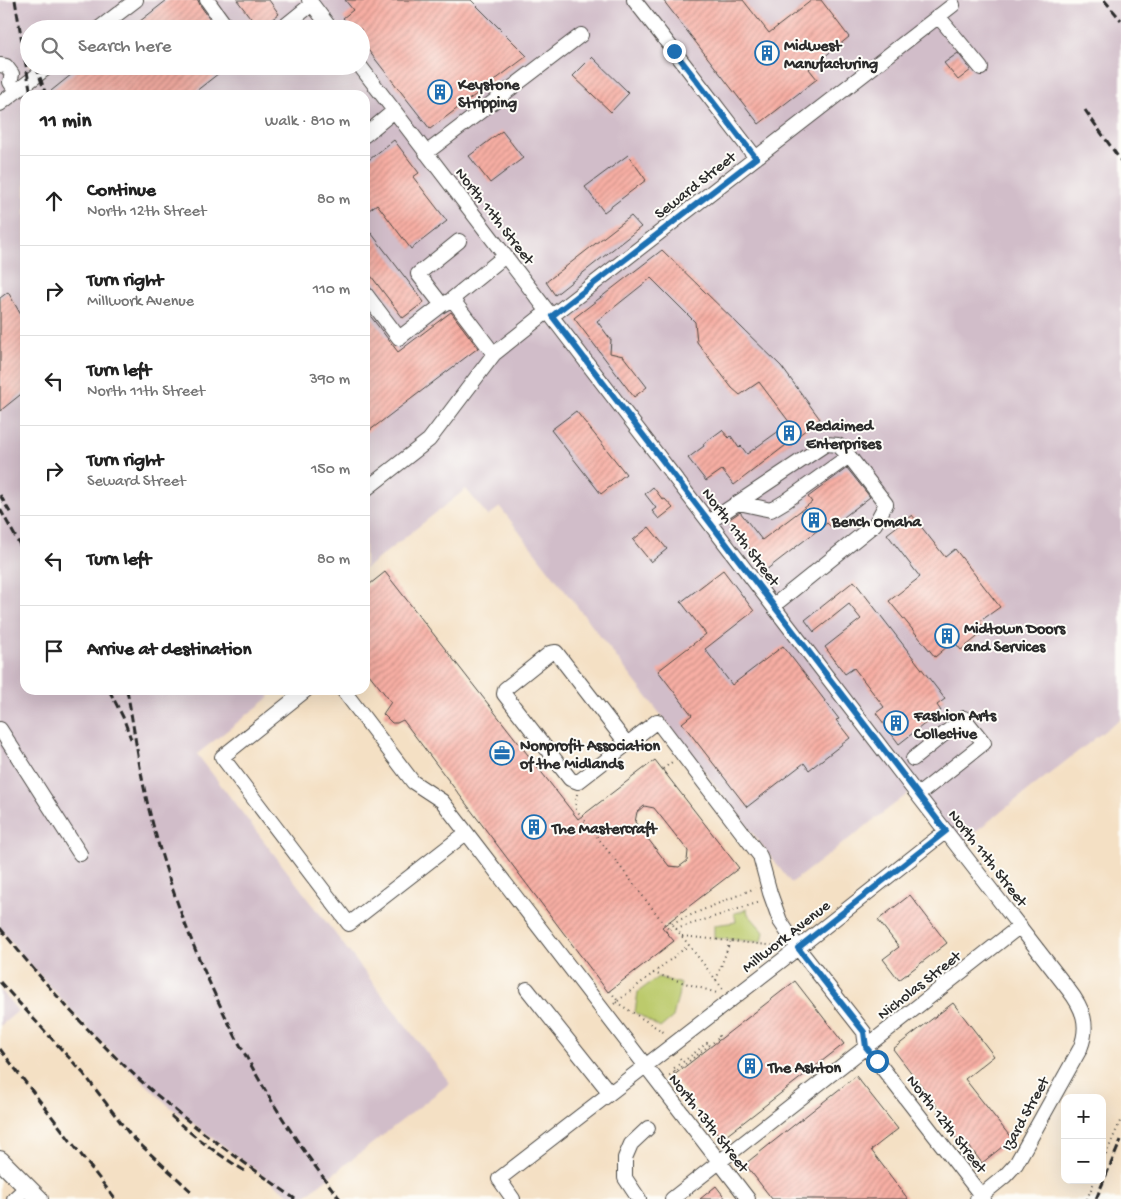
<!DOCTYPE html>
<html lang="en">
<head>
<meta charset="utf-8">
<style>
	body { margin:0; font-family:"Gochi Hand",sans-serif; background:#f2f2f2; color:#222 }
	.controls { position:absolute; right:15px; bottom:15px; display:grid; overflow:hidden; border-radius:10px; box-shadow:0 5px 20px #0002 }
	.controls button { width:45px; height:45px; display:grid; place-items:center; padding:0; border:0; border-bottom:1px solid #e0e0e0; background:#fff; color:#222; font:25px sans-serif }
	.stop { position:absolute; width:15px; height:15px; margin:-11px; border:4px solid #1f6fb2; border-radius:50%; background:#fff }
	.stop.end { background:#1f6fb2; border-color:#fff; box-shadow:0 1px 5px #0008 }
	.list { margin:0; padding:0; list-style:none }
	h2 { display:flex; justify-content:space-between; align-items:center; height:65px; margin:0; padding:0 20px; font-size:21px }
	h2 small { font-size:16px; font-weight:400; color:#767676 }
	.list li { display:grid; grid-template-columns:32px 1fr auto; gap:15px; align-items:center; box-sizing:border-box; height:90px; padding:0 20px; border-top:1px solid #e0e0e0 }
	.list b { display:block; font-size:19px; white-space:nowrap }
	.list p { margin:0; font-size:16px; white-space:nowrap; color:#767676 }
	.list em { font-size:16px; font-style:normal; color:#767676 }
	.icon { flex:none; width:28px; height:28px; fill:none; stroke:currentColor; stroke-width:2; stroke-linecap:round; stroke-linejoin:round }
	.map { position:relative; flex:none; width:1121px; height:1199px; overflow:hidden }
	.search { position:absolute; background:#fff; box-shadow:0 5px 20px #0002; left:20px; top:20px; width:350px; height:55px; display:flex; align-items:center; gap:12px; box-sizing:border-box; padding:0 18px; border-radius:28px; color:#767676; font-size:19px }
	.panel { position:absolute; background:#fff; box-shadow:0 5px 20px #0002; left:20px; top:90px; width:350px; height:605px; border-radius:15px }
	.map>svg:first-child { display:block }
	.industrial { fill:#d1bdc9; fill-rule:evenodd }
	.grass { fill:#bcca6c; stroke:#747a4c }
	.building { fill:url(#building-hatch); fill-rule:evenodd }
	.lines { fill:none; stroke-linecap:round; stroke-linejoin:round }
	.minor-casing { stroke:#494642; stroke-width:16 }
	.major-casing { stroke:#494642; stroke-width:20 }
	.path { stroke:#494642; stroke-width:2; stroke-dasharray:1 4; stroke-linecap:butt }
	.minor { stroke:#fff; stroke-width:14 }
	.major { stroke:#fff; stroke-width:18 }
	.rail { stroke:#2b2b2b; stroke-width:3; stroke-dasharray:8 4; stroke-linecap:butt }
	.route { stroke:#1f6fb2; stroke-width:6 }
	.labels { text-anchor:middle; stroke-width:4; stroke-linejoin:round; paint-order:stroke }
	.poi-label { font-size:16px; font-weight:bold; fill:#2b2b2b; stroke:#fdfcf7; text-anchor:start }
	.street-label { font-size:16px; fill:#2b2b2b; stroke:#fdfcf7 }
</style>
</head>
<body>
<div class="map">
<svg width="1121" height="1199" viewBox="0 0 1121 1199">
	<defs>
		<pattern id="building-hatch" width="6" height="6" patternUnits="userSpaceOnUse" patternTransform="scale(1.25)"><rect width="6" height="6" fill="#f8afa4"/><path d="M-1 1l2-2M0 6l6-6M5 7l2-2" fill="none" stroke="#c98f86"/></pattern>
	</defs>
	<rect width="100%" height="100%" fill="#fdfcf7"/>
	<filter id="ink" filterUnits="userSpaceOnUse"><feTurbulence type="fractalNoise" baseFrequency=".02" numOctaves="2"/><feDisplacementMap in="SourceGraphic" scale="10" xChannelSelector="R" yChannelSelector="G"/><feConvolveMatrix kernelMatrix="1 2 1 2 8 2 1 2 1" color-interpolation-filters="sRGB"/></filter>
	<filter id="wash" filterUnits="userSpaceOnUse"><feTurbulence type="fractalNoise" baseFrequency=".0096" numOctaves="4" result="noise"/><feDisplacementMap in="SourceGraphic" scale="20" xChannelSelector="R" yChannelSelector="G"/><feGaussianBlur stdDeviation="1.12" result="paint"/><feColorMatrix in="noise" values="0 0 0 0 0 0 0 0 0 0 0 0 0 0 0 0 0 1.4 0 .05"/><feComposite in="paint" operator="in"/></filter>
	<g filter="url(#wash)">
		<rect width="100%" height="100%" fill="#f4e0c4"/>
		<!-- industrial -->
		<path class="industrial" d="M0,0H1121V718L957,846L913,790L791,883L500,507L488,516L466,489L365,569V95H25V690H265L270,697L197,754L450,1083L301,1199H295L169,1106L92,1033L20,953L0,928ZM29,29H361V66H29Z
			M0,989L18,1011L0,1026Z"/>
		<!-- grass -->
		<path class="grass" d="M747,909L748,914L764,932L762,942L714,938V925L736,922L735,916L733,914Z
			M658,977L681,984L673,1017L660,1028L635,1012L638,992Z"/>
		<g id="blocks">
			<!-- building -->
			<path class="building" d="M167,0H198L200,5L217,29H130Z
				M237,0H269L279,14L259,29Z
				M345,0H471L527,56L430,129L361,41V29H352L343,18L353,10Z
				M663,0H743L769,33L812,0H821L849,37L809,69L817,79L759,124Z
				M958,53L971,70L958,80L944,63Z
				M592,57L629,93L611,112L573,76Z
				M82,66H228L191,95H46Z
				M502,131L523,158L490,183L469,156Z
				M394,140L419,173L413,177L447,221L411,249L377,204L365,213V163Z
				M628,155L646,180L604,212L585,187Z
				M631,216L641,227L555,295L546,282Z
				M365,225L424,302L403,318L365,268Z
				M662,250L781,366L820,419L734,485L722,470L706,481L688,458L704,446L703,444L722,430L729,438L731,436L739,448L741,446L747,454L790,423L759,382L740,395L732,388L697,342L695,322L651,278L597,321L611,340L610,353L623,356L647,387L634,397L574,318Z
				M8,292L25,322V391L0,411V298Z
				M365,309L398,352L451,312L478,348L365,434Z
				M576,411L626,474L601,494L551,430Z
				M847,468L870,497L831,527L827,523L766,570L728,520L740,512L762,540L812,502L808,497Z
				M653,487L663,500L665,499L673,508L659,519L652,511L656,508L645,494Z
				M912,515L945,557L955,549L1000,607L979,622L986,630L961,650L954,641L935,657L889,601L920,577L887,534Z
				M649,527L667,549L651,562L633,540Z
				M723,570L754,611L705,649L732,685L783,646L839,719L836,720L850,738L809,770L804,763L747,807L682,723L692,715L658,671L706,634L681,602Z
				M385,572L578,819L655,760L739,868L662,927L674,941L608,992L403,720L397,723H392L383,714L391,702L365,669V588ZM644,806L654,808L688,851L687,861L679,867L669,866L635,822L637,812Z
				M854,581L945,699L937,705L941,711L899,744L876,713L884,707L854,668L845,674L825,647L861,619L849,604L814,632L805,620Z
				M910,895L947,943L899,980L883,959L899,947L878,920Z
				M795,981L844,1044L722,1139L673,1076Z
				M953,1003L994,1056L965,1079L1012,1139L982,1163L969,1146L965,1150L937,1113L940,1110L893,1049Z
				M856,1076L898,1129L871,1150L908,1199H772L745,1164Z
				M716,1186L726,1199H700Z"/>
		</g>
	</g>
	<g filter="url(#ink)">
		<use href="#blocks" fill-opacity="0" stroke="#494642" stroke-width="1"/>
		<g class="lines">
			<!-- minor casing -->
			<g class="minor-casing">
				<path id="minor" d="M207,0L228,29
					M309,0L331,29
					M634,0L674,51L756,158
					M938,16L981,68
					M98,29L136,0
					M281,29L312,4
					M0,65L6,66L12,74L10,82L16,91
					M360,66L913,789L1068,989C1083,1008 1090,1025 1080,1049L1016,1164L1005,1176L977,1199
					M0,104L49,66
					M365,135L394,111
					M426,153L581,35
					M505,256L452,299L494,354L548,311
					M365,293L399,338L442,305
					M449,301L442,305L418,274L459,241
					M552,316L953,5
					M365,490L429,440L494,354
					M739,503L771,510L786,501L849,456
					M709,522L826,444L838,445L849,456L886,504L875,524L773,606
					M306,690L222,757L349,924L466,833
					M343,690L413,782L442,801L748,1199
					M0,729L80,854
					M627,744L556,652L550,653L505,689L504,694L570,779L578,782L657,721L760,856L770,893L780,921L798,948L864,1032L866,1047L984,1199
					M913,759L964,718L984,743L918,795
					M527,989L610,1093
					M14,1199L27,1187
					M513,1199L499,1179L798,948L946,831
					M639,1199L625,1178V1158L631,1144L648,1128
					M672,1199L1020,926"/>
			</g>
			<!-- major casing -->
			<g class="major-casing">
				<path id="major" d="M0,1160L39,1199"/>
			</g>
			<!-- path -->
			<path class="path" d="M663,769L672,762
				M577,794L575,808L669,930
				M670,921L723,989
				M672,923L755,888
				M676,929L760,902
				M666,932L674,926
				M682,936L778,946
				M653,973L717,993
				M716,980L730,942
				M610,991L618,1001
				M616,1002L665,1033
				M614,1004L689,945
				M680,1058L683,1062L707,1043L709,1046
				M675,1072L673,1069L682,1062
				M683,1092L670,1076L720,1037L717,1034
				M1102,1164L1121,1119
				M1087,1199L1095,1180"/>
			<!-- minor -->
			<use href="#minor" class="minor"/>
			<!-- major -->
			<use href="#major" class="major"/>
			<!-- rail -->
			<path class="rail" d="M15,0L31,95
				M1104,0L1121,20
				M36,66L46,95
				M1085,110L1121,161
				M0,495L11,514
				M0,509L25,554
				M109,690L123,717L131,739
				M127,690C135,733 140,778 152,821C187,954 254,1091 340,1199
				M0,928C51,992 107,1054 170,1106C210,1140 253,1168 295,1199
				M0,982L84,1074L131,1136L193,1193
				M0,1049L115,1199
				M171,1116C194,1137 219,1155 245,1171
				M1096,1199L1121,1140"/>
		</g>
	</g>
	<g class="lines" filter="url(#ink)">
		<!-- route -->
		<path class="route" d="M674,51L756,158L552,316L946,831L798,948L864,1032L866,1047L877,1061"/>
	</g>
	<!-- icons -->
	<defs>
		<g id="building-ring" transform="scale(1.25)"><circle r="9.5" fill="#fdfcf7" stroke="#1f6fb2" stroke-width="1.5"/><path d="M-4-6H4V6H1V3H-1V6H-4ZM-2.5-4.3h1.7v1.8h-1.7ZM.8-4.3h1.7v1.8H.8ZM-2.5-1h1.7V.8h-1.7ZM.8-1h1.7V.8H.8Z" fill="#1f6fb2"/></g>
		<g id="office-ring" transform="scale(1.25)"><circle r="9.5" fill="#fdfcf7" stroke="#1f6fb2" stroke-width="1.5"/><path d="M-6-3h4V-5.5h4V-3h4V5H-6ZM-1-4.5V-3h2v-1.5ZM-6 0V1H6V0Z" fill="#1f6fb2"/></g>
	</defs>
	<g fill-rule="evenodd">
		<use href="#building-ring" x="767" y="53"/>
		<use href="#building-ring" x="440" y="92"/>
		<use href="#building-ring" x="789" y="433"/>
		<use href="#building-ring" x="814" y="520"/>
		<use href="#building-ring" x="947" y="636"/>
		<use href="#building-ring" x="896" y="723"/>
		<use href="#office-ring" x="502" y="753"/>
		<use href="#building-ring" x="534" y="827"/>
		<use href="#building-ring" x="750" y="1066"/>
	</g>
	<g class="labels">
		<!-- poi labels -->
		<g class="poi-label">
			<text x="784" y="50">Midwest<tspan x="784" dy="18">Manufacturing</tspan></text>
			<text x="458" y="89">Keystone<tspan x="458" dy="18">Stripping</tspan></text>
			<text x="806" y="430">Reclaimed<tspan x="806" dy="18">Enterprises</tspan></text>
			<text x="832" y="526">Bench Omaha</text>
			<text x="964" y="633">Midtown Doors<tspan x="964" dy="18">and Services</tspan></text>
			<text x="914" y="720">Fashion Arts<tspan x="914" dy="18">Collective</tspan></text>
			<text x="520" y="750">Nonprofit Association<tspan x="520" dy="18">of the Midlands</tspan></text>
			<text x="552" y="833">The Mastercraft</text>
			<text x="768" y="1072">The Ashton</text>
		</g>
		<!-- street labels -->
		<g class="street-label">
			<text transform="translate(694 184) rotate(-38)" y="6">Seward Street</text>
			<text transform="translate(496 215) rotate(52)" y="6">North 11th Street</text>
			<text transform="translate(742 536) rotate(53)" y="6">North 11th Street</text>
			<text transform="translate(989 857) rotate(52)" y="6">North 11th Street</text>
			<text transform="translate(785 935) rotate(-38)" y="6">Millwork Avenue</text>
			<text transform="translate(918 984) rotate(-38)" y="6">Nicholas Street</text>
			<text transform="translate(1024 1113) rotate(-61)" y="6">Izard Street</text>
			<text transform="translate(710 1122) rotate(52)" y="6">North 13th Street</text>
			<text transform="translate(948 1123) rotate(52)" y="6">North 12th Street</text>
		</g>
	</g>
</svg>
<div class="controls">
<button>+</button>
<button>−</button>
</div>
<div class="stop" style="left:877px;top:1061px"></div>
<div class="stop end" style="left:674px;top:51px"></div>
<div class="search"><svg class="icon" aria-label="search" viewBox="0 0 24 24"><circle cx="10" cy="10" r="6"/><path d="M15 15l6 6"/></svg>Search here</div>
<section class="panel">
<h2>11 min<small>Walk · 810 m</small></h2>
<ul class="list">
<li><svg class="icon" aria-label="ahead" viewBox="0 0 24 24"><path d="M12 20V5M6 11l6-6 6 6"/></svg><div><b>Continue</b><p>North 12th Street</p></div><em>80 m</em></li>
<li><svg class="icon" aria-label="right" viewBox="0 0 24 24"><path d="M7 20v-9h11M14 6l5 5-5 5"/></svg><div><b>Turn right</b><p>Millwork Avenue</p></div><em>110 m</em></li>
<li><svg class="icon" aria-label="left" viewBox="0 0 24 24"><path d="M17 20v-9H6M10 6l-5 5 5 5"/></svg><div><b>Turn left</b><p>North 11th Street</p></div><em>390 m</em></li>
<li><svg class="icon" aria-label="right" viewBox="0 0 24 24"><path d="M7 20v-9h11M14 6l5 5-5 5"/></svg><div><b>Turn right</b><p>Seward Street</p></div><em>150 m</em></li>
<li><svg class="icon" aria-label="left" viewBox="0 0 24 24"><path d="M17 20v-9H6M10 6l-5 5 5 5"/></svg><div><b>Turn left</b></div><em>80 m</em></li>
<li><svg class="icon" aria-label="arrive" viewBox="0 0 24 24"><path d="M6 21V4h12l-3 4 3 4H6"/></svg><div><b>Arrive at destination</b></div></li>
</ul>
</section>
</div>
</body>
</html>
